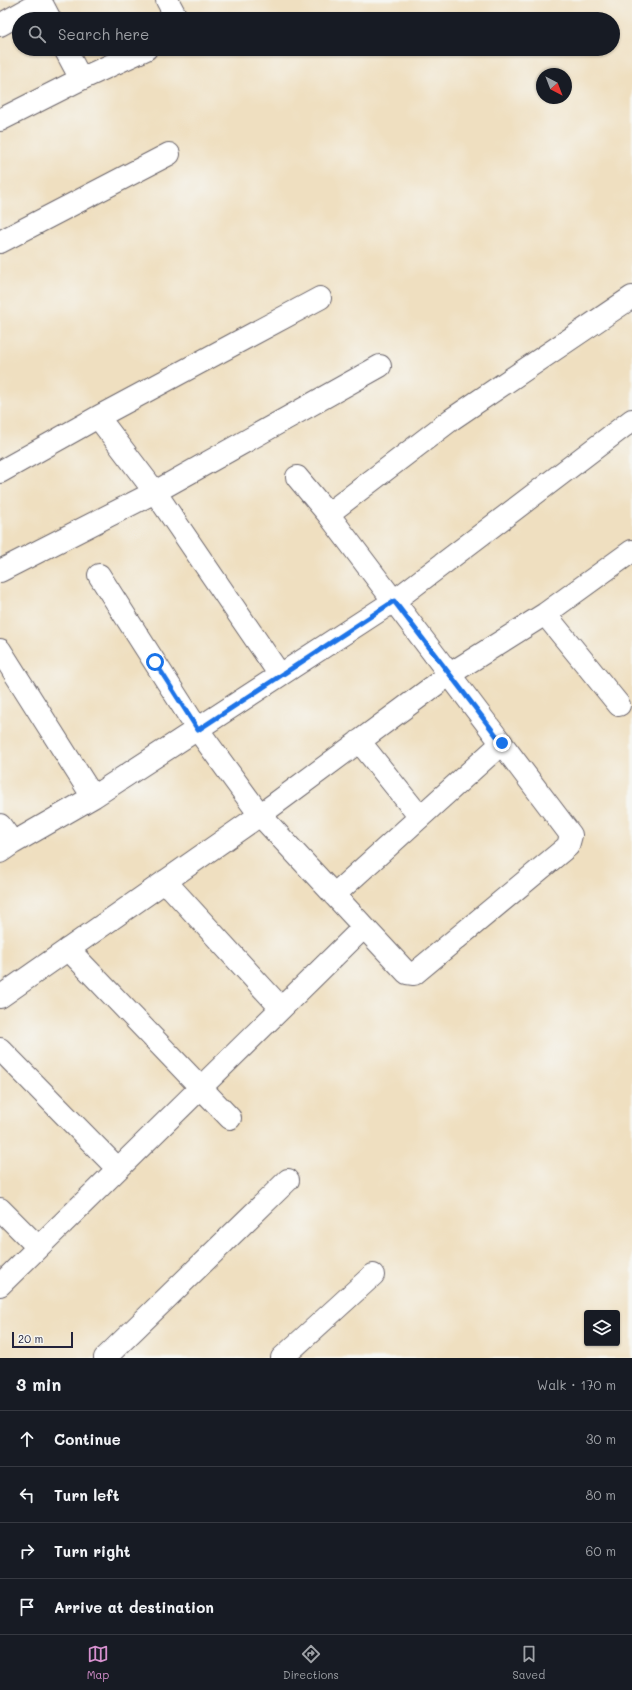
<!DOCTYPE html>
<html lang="en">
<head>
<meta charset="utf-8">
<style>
	body { margin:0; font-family:Mali,sans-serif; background:#242831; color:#f1f3f6 }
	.controls { position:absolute; right:12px; bottom:12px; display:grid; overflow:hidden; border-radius:4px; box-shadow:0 1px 3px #0004 }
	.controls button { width:36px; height:36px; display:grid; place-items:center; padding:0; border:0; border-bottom:1px solid #363941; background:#171b24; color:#f1f3f6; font:20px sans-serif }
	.compass { position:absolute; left:536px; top:68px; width:36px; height:36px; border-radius:50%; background:#171b24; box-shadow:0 1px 3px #0004; rotate:138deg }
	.scale { position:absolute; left:12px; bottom:10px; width:61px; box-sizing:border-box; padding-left:4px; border:2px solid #22223b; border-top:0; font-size:11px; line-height:14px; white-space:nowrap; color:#22223b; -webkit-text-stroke:3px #f6f6f2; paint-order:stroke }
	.stop { position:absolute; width:12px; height:12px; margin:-9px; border:3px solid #1a73e8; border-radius:50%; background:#fff }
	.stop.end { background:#1a73e8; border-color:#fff; box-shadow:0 1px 4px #0008 }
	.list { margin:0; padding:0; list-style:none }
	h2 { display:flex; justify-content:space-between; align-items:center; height:52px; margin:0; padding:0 16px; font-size:17px }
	h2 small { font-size:13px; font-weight:400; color:#9ea1a6 }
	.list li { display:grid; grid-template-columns:26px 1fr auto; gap:12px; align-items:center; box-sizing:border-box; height:56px; padding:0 16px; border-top:1px solid #363941 }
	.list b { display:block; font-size:15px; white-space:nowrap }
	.list em { font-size:13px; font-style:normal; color:#9ea1a6 }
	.icon { flex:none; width:22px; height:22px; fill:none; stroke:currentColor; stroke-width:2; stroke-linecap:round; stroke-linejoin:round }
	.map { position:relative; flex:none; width:632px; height:1358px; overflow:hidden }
	.search { position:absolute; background:#171b24; box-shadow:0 1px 3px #0004; left:12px; right:12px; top:12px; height:44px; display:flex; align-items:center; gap:10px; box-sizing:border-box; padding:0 14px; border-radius:22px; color:#9ea1a6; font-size:15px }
	.sheet { height:276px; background:#171b24 }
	nav { display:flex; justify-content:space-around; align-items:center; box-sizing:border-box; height:56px; border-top:1px solid #363941; background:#171b24; font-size:11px; color:#9ea1a6 }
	nav a { display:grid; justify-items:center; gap:2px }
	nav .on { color:#d690ce }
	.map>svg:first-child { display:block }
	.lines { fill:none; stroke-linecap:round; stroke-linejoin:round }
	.minor-casing { stroke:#6a646a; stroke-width:24 }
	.minor { stroke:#fff; stroke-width:22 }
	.route { stroke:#1a73e8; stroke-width:5 }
</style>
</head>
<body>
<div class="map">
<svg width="632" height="1358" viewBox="0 0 632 1358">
	<rect width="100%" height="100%" fill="#f6f6f2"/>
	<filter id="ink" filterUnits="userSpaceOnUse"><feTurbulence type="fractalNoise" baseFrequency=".025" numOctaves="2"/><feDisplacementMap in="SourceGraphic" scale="8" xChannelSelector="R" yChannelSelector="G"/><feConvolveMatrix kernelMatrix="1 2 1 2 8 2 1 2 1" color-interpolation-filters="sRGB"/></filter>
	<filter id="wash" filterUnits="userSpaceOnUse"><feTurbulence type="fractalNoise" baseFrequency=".012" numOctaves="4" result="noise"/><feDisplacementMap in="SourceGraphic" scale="16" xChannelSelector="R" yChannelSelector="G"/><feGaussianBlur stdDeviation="0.9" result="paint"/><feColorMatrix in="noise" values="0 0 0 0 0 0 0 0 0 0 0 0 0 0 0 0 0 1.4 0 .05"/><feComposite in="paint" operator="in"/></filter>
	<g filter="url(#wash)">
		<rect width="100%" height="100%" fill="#efdfc0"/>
	</g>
	<g filter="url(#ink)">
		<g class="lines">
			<!-- minor casing -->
			<g class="minor-casing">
				<path id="minor" d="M40,0L50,19
					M167,0L175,15L176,19
					M0,25L41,2
					M65,49L81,79L146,49
					M0,120L81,79
					M0,242L169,154
					M98,417L155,492L380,366
					M0,472L98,417L320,298
					M328,514L452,419L632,297
					M0,571L155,492L280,675
					M99,575L198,730L260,815L364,927
					M545,614L619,705
					M0,650L93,797L13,843L0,852
					M359,741L420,817
					M93,797L394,601L632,420
					M0,825L13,843
					M165,881L281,1008
					M334,895L502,743
					M68,949L230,1118
					M0,997L260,815L450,674L545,614L632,551
					M0,1049L118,1169
					M0,1209L38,1247
					M0,1285L364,927L407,973L414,974L568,846L571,835L328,514L297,477
					M105,1358L288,1180
					M282,1358L373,1275"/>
			</g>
			<!-- minor -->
			<use href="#minor" class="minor"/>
		</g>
	</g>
	<g class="lines" filter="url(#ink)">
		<!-- route -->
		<path class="route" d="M155,662L198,730L394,601L502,743"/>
	</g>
</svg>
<div class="controls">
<button><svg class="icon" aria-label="layers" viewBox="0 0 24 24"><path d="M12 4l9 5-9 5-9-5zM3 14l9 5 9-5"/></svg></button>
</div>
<svg class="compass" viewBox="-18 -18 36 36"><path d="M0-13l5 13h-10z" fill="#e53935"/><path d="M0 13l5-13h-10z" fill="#9ea1a6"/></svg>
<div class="scale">20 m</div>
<div class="stop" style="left:155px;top:662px"></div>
<div class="stop end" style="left:502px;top:743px"></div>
<div class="search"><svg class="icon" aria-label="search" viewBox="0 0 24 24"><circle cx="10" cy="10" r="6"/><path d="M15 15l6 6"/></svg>Search here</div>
</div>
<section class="sheet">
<h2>3 min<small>Walk · 170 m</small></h2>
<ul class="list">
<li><svg class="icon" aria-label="ahead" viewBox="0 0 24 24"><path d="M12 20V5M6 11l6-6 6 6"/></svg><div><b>Continue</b></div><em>30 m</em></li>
<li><svg class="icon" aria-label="left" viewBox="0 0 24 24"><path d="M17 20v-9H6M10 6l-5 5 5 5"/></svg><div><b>Turn left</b></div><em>80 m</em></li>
<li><svg class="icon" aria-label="right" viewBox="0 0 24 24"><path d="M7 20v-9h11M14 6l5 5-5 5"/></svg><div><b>Turn right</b></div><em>60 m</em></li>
<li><svg class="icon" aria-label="arrive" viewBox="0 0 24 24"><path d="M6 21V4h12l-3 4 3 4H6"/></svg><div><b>Arrive at destination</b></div></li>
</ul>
</section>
<nav>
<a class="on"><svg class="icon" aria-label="map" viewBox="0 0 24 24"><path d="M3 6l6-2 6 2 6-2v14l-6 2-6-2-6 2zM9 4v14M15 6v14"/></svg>Map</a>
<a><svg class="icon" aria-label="directions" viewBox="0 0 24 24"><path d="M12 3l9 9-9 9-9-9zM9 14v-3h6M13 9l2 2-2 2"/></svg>Directions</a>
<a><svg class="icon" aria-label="saved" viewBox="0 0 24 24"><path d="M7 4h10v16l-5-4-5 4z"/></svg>Saved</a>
</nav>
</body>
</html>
